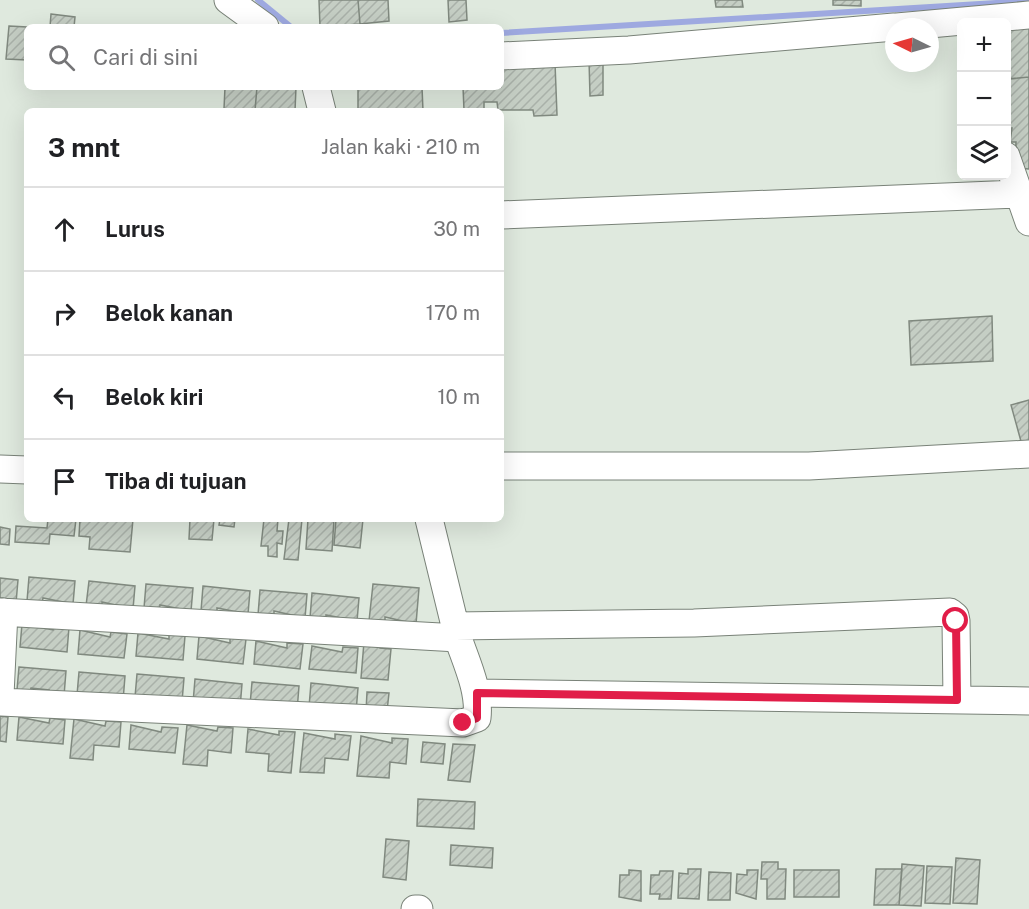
<!DOCTYPE html>
<html lang="id">
<head>
<meta charset="utf-8">
<style>
	body { margin:0; font-family:"Public Sans",sans-serif; background:#f6f6f6; color:#202124 }
	.controls { position:absolute; right:18px; top:18px; display:grid; overflow:hidden; border-radius:9px; box-shadow:0 6px 24px #0002 }
	.controls button { width:54px; height:54px; display:grid; place-items:center; padding:0; border:0; border-bottom:2px solid #e0e0e0; background:#fff; color:#202124; font:30px sans-serif }
	.compass { position:absolute; left:885px; top:18px; width:54px; height:54px; border-radius:50%; background:#fff; box-shadow:0 6px 24px #0002; rotate:275deg }
	.stop { position:absolute; width:18px; height:18px; margin:-14px; border:4px solid #e11d48; border-radius:50%; background:#fff }
	.stop.end { background:#e11d48; border-color:#fff; box-shadow:0 2px 6px #0008 }
	.list { margin:0; padding:0; list-style:none }
	h2 { display:flex; justify-content:space-between; align-items:center; height:78px; margin:0; padding:0 24px; font-size:26px }
	h2 small { font-size:20px; font-weight:400; color:#757577 }
	.list li { display:grid; grid-template-columns:39px 1fr auto; gap:18px; align-items:center; box-sizing:border-box; height:84px; padding:0 24px; border-top:2px solid #e0e0e0 }
	.list b { display:block; font-size:22px; white-space:nowrap }
	.list em { font-size:20px; font-style:normal; color:#757577 }
	.icon { flex:none; width:33px; height:33px; fill:none; stroke:currentColor; stroke-width:2; stroke-linecap:round; stroke-linejoin:round }
	.map { position:relative; flex:none; width:1029px; height:909px; overflow:hidden }
	.search { position:absolute; background:#fff; box-shadow:0 6px 24px #0002; left:24px; top:24px; width:480px; height:66px; display:flex; align-items:center; gap:15px; box-sizing:border-box; padding:0 21px; border-radius:9px; color:#757577; font-size:22px }
	.panel { position:absolute; background:#fff; box-shadow:0 6px 24px #0002; left:24px; top:108px; width:480px; height:414px; border-radius:9px }
	.map>svg:first-child { display:block }
	.lines { fill:none; stroke-linecap:round; stroke-linejoin:round }
	.stream { stroke:#9ea9e0; stroke-width:6 }
	.building { fill:url(#building-hatch); stroke:#80897f; stroke-width:1.5 }
	.minor-casing { stroke:#798278; stroke-width:29 }
	.minor { stroke:#fff; stroke-width:27 }
	.route { stroke:#e11d48; stroke-width:8 }
</style>
</head>
<body>
<div class="map">
<svg width="1029" height="909" viewBox="0 0 1029 909">
	<defs>
		<pattern id="building-hatch" width="6" height="6" patternUnits="userSpaceOnUse" patternTransform="scale(1.5)"><rect width="6" height="6" fill="#c5cec4"/><path d="M-1 1l2-2M0 6l6-6M5 7l2-2" fill="none" stroke="#a9b1a9"/></pattern>
	</defs>
	<rect width="100%" height="100%" fill="#dfe9de"/>
	<g class="lines">
		<!-- stream -->
		<path class="stream" d="M258,0L291,27
			M501,33L1029,1"/>
	</g>
	<!-- building -->
	<path class="building" d="M319,0H358L360,24L320,27Z
		M358,0H388L389,21L360,24Z
		M448,0H466L467,20L449,22Z
		M715,0H742L743,7H716Z
		M833,0H861V6L833,5Z
		M51,14L75,17L74,27H50Z
		M170,25L212,27H170Z
		M1029,25V77L1006,79V27Z
		M9,26L27,27V60L6,59Z
		M603,59V95L590,96L589,60Z
		M555,63L557,115L534,116L533,110H498L497,102H484V111L464,110L463,87H501V67Z
		M1029,77V169L1015,168L1016,142H1010L1012,128H1006V86L1010,87V79Z
		M225,87H257L255,110L224,109Z
		M257,87H296L295,111H255Z
		M358,87H422L423,111H358Z
		M992,316L993,361L911,365L909,321Z
		M1029,400V443L1022,445L1011,405Z
		M48,519H76L74,536L50,534L49,544L15,542L16,526L47,528Z
		M80,519H133L130,552L89,549L90,537L79,536Z
		M190,519H214L212,540L189,539Z
		M220,519H235L234,527L219,525Z
		M264,519H278L277,531H283L282,544L277,543V557L268,556V546H261Z
		M289,519H302L298,560L284,559Z
		M308,519H334L332,551L306,549Z
		M336,519H363L360,548L334,545Z
		M0,527L10,529L9,545L0,544Z
		M29,577L75,581L73,604L43,598L42,603L27,601Z
		M0,578L18,580L16,603L3,602V598H0Z
		M89,581L135,586L133,609L102,602V607L86,606Z
		M146,584L193,588L191,611L160,605L159,610L144,608Z
		M373,584L419,588L416,624L385,617V622L369,621Z
		M203,586L250,591L248,614L217,608V612L201,611Z
		M260,590L307,594L305,618L274,611V616L258,615Z
		M312,593L359,598L357,621L326,615V619L310,618Z
		M22,624L53,630L54,626L69,627L67,652L20,647Z
		M80,630L110,637L111,632L127,634L124,658L78,654Z
		M138,633L169,639V634L185,636L183,660L136,656Z
		M199,636L230,643V638L246,639L243,664L197,659Z
		M256,641L287,648V643L303,644L300,669L254,664Z
		M364,642L380,643V648L391,649L388,680L361,678Z
		M312,646L342,652L343,647L358,648L356,673L309,669Z
		M19,667L66,671L64,696L48,694L49,690L31,688L30,691L17,690Z
		M79,672L125,676L123,701L77,695Z
		M137,674L184,678L182,702L167,696L135,697Z
		M195,679L242,684L240,708L193,703Z
		M252,682L299,686L297,711L250,705Z
		M311,683L358,688L356,712L309,707Z
		M367,692L389,693L387,711L366,712Z
		M0,716L8,717L6,742L0,741Z
		M19,717L49,723L50,718L65,720L63,744L17,740Z
		M74,719L105,726L106,721L121,722L119,747L94,745L93,760L70,758Z
		M131,725L161,732L162,727L178,728L175,753L129,749Z
		M187,725L217,731L218,727L233,728L231,753L208,750L207,766L183,764Z
		M248,729L279,735V731L295,732L291,773L268,771L269,754L246,752Z
		M304,733L335,739V734L351,736L348,760L325,758L324,773L300,772Z
		M361,736L392,743V738L408,739L406,764L390,762L389,778L357,776Z
		M423,742L445,744L443,764L421,762Z
		M453,744L475,745L470,782L448,780Z
		M418,799L475,802L474,829L417,826Z
		M386,839L409,841L406,880L383,877Z
		M451,845L493,848L492,868L450,865Z
		M956,858L980,860L977,904L953,903Z
		M762,862H778V869H786L785,899H767V879H761Z
		M902,864L924,866L921,906L899,905Z
		M927,866L952,867L950,904L925,903Z
		M688,869H701L699,899L678,898L679,873L688,874Z
		M876,869H902L899,905H874Z
		M629,870L641,871V901L619,897L620,875H629Z
		M747,870H758L756,899L736,893L737,874L747,875Z
		M794,870H839V897H794Z
		M660,871H673L671,899H659L660,894H650L651,875H659Z
		M709,872L731,873L730,900H708Z"/>
	<g class="lines">
		<!-- minor casing -->
		<g class="minor-casing">
			<path id="minor" d="M228,0L265,27
				M897,27L1029,15
				M501,56L629,50L894,27
				M316,87L322,111
				M1006,156L1029,222
				M501,215L1018,194
				M501,466H809L1029,454
				M0,469L27,470
				M0,612L458,638L429,519
				M455,626L694,623L950,612L955,616L956,621L957,700
				M477,693L1029,701
				M0,695L4,612
				M0,702L463,723L477,718C480,691 467,664 458,638
				M415,909H419"/>
		</g>
		<!-- minor -->
		<use href="#minor" class="minor"/>
	</g>
	<g class="lines">
		<!-- route -->
		<path class="route" d="M463,723L477,718V693L957,700L956,621"/>
	</g>
</svg>
<div class="controls">
<button>+</button>
<button>−</button>
<button><svg class="icon" aria-label="layers" viewBox="0 0 24 24"><path d="M12 4l9 5-9 5-9-5zM3 14l9 5 9-5"/></svg></button>
</div>
<svg class="compass" viewBox="-18 -18 36 36"><path d="M0-13l5 13h-10z" fill="#e53935"/><path d="M0 13l5-13h-10z" fill="#757577"/></svg>
<div class="stop" style="left:956px;top:621px"></div>
<div class="stop end" style="left:463px;top:723px"></div>
<div class="search"><svg class="icon" aria-label="search" viewBox="0 0 24 24"><circle cx="10" cy="10" r="6"/><path d="M15 15l6 6"/></svg>Cari di sini</div>
<section class="panel">
<h2>3 mnt<small>Jalan kaki · 210 m</small></h2>
<ul class="list">
<li><svg class="icon" aria-label="ahead" viewBox="0 0 24 24"><path d="M12 20V5M6 11l6-6 6 6"/></svg><div><b>Lurus</b></div><em>30 m</em></li>
<li><svg class="icon" aria-label="right" viewBox="0 0 24 24"><path d="M7 20v-9h11M14 6l5 5-5 5"/></svg><div><b>Belok kanan</b></div><em>170 m</em></li>
<li><svg class="icon" aria-label="left" viewBox="0 0 24 24"><path d="M17 20v-9H6M10 6l-5 5 5 5"/></svg><div><b>Belok kiri</b></div><em>10 m</em></li>
<li><svg class="icon" aria-label="arrive" viewBox="0 0 24 24"><path d="M6 21V4h12l-3 4 3 4H6"/></svg><div><b>Tiba di tujuan</b></div></li>
</ul>
</section>
</div>
</body>
</html>
